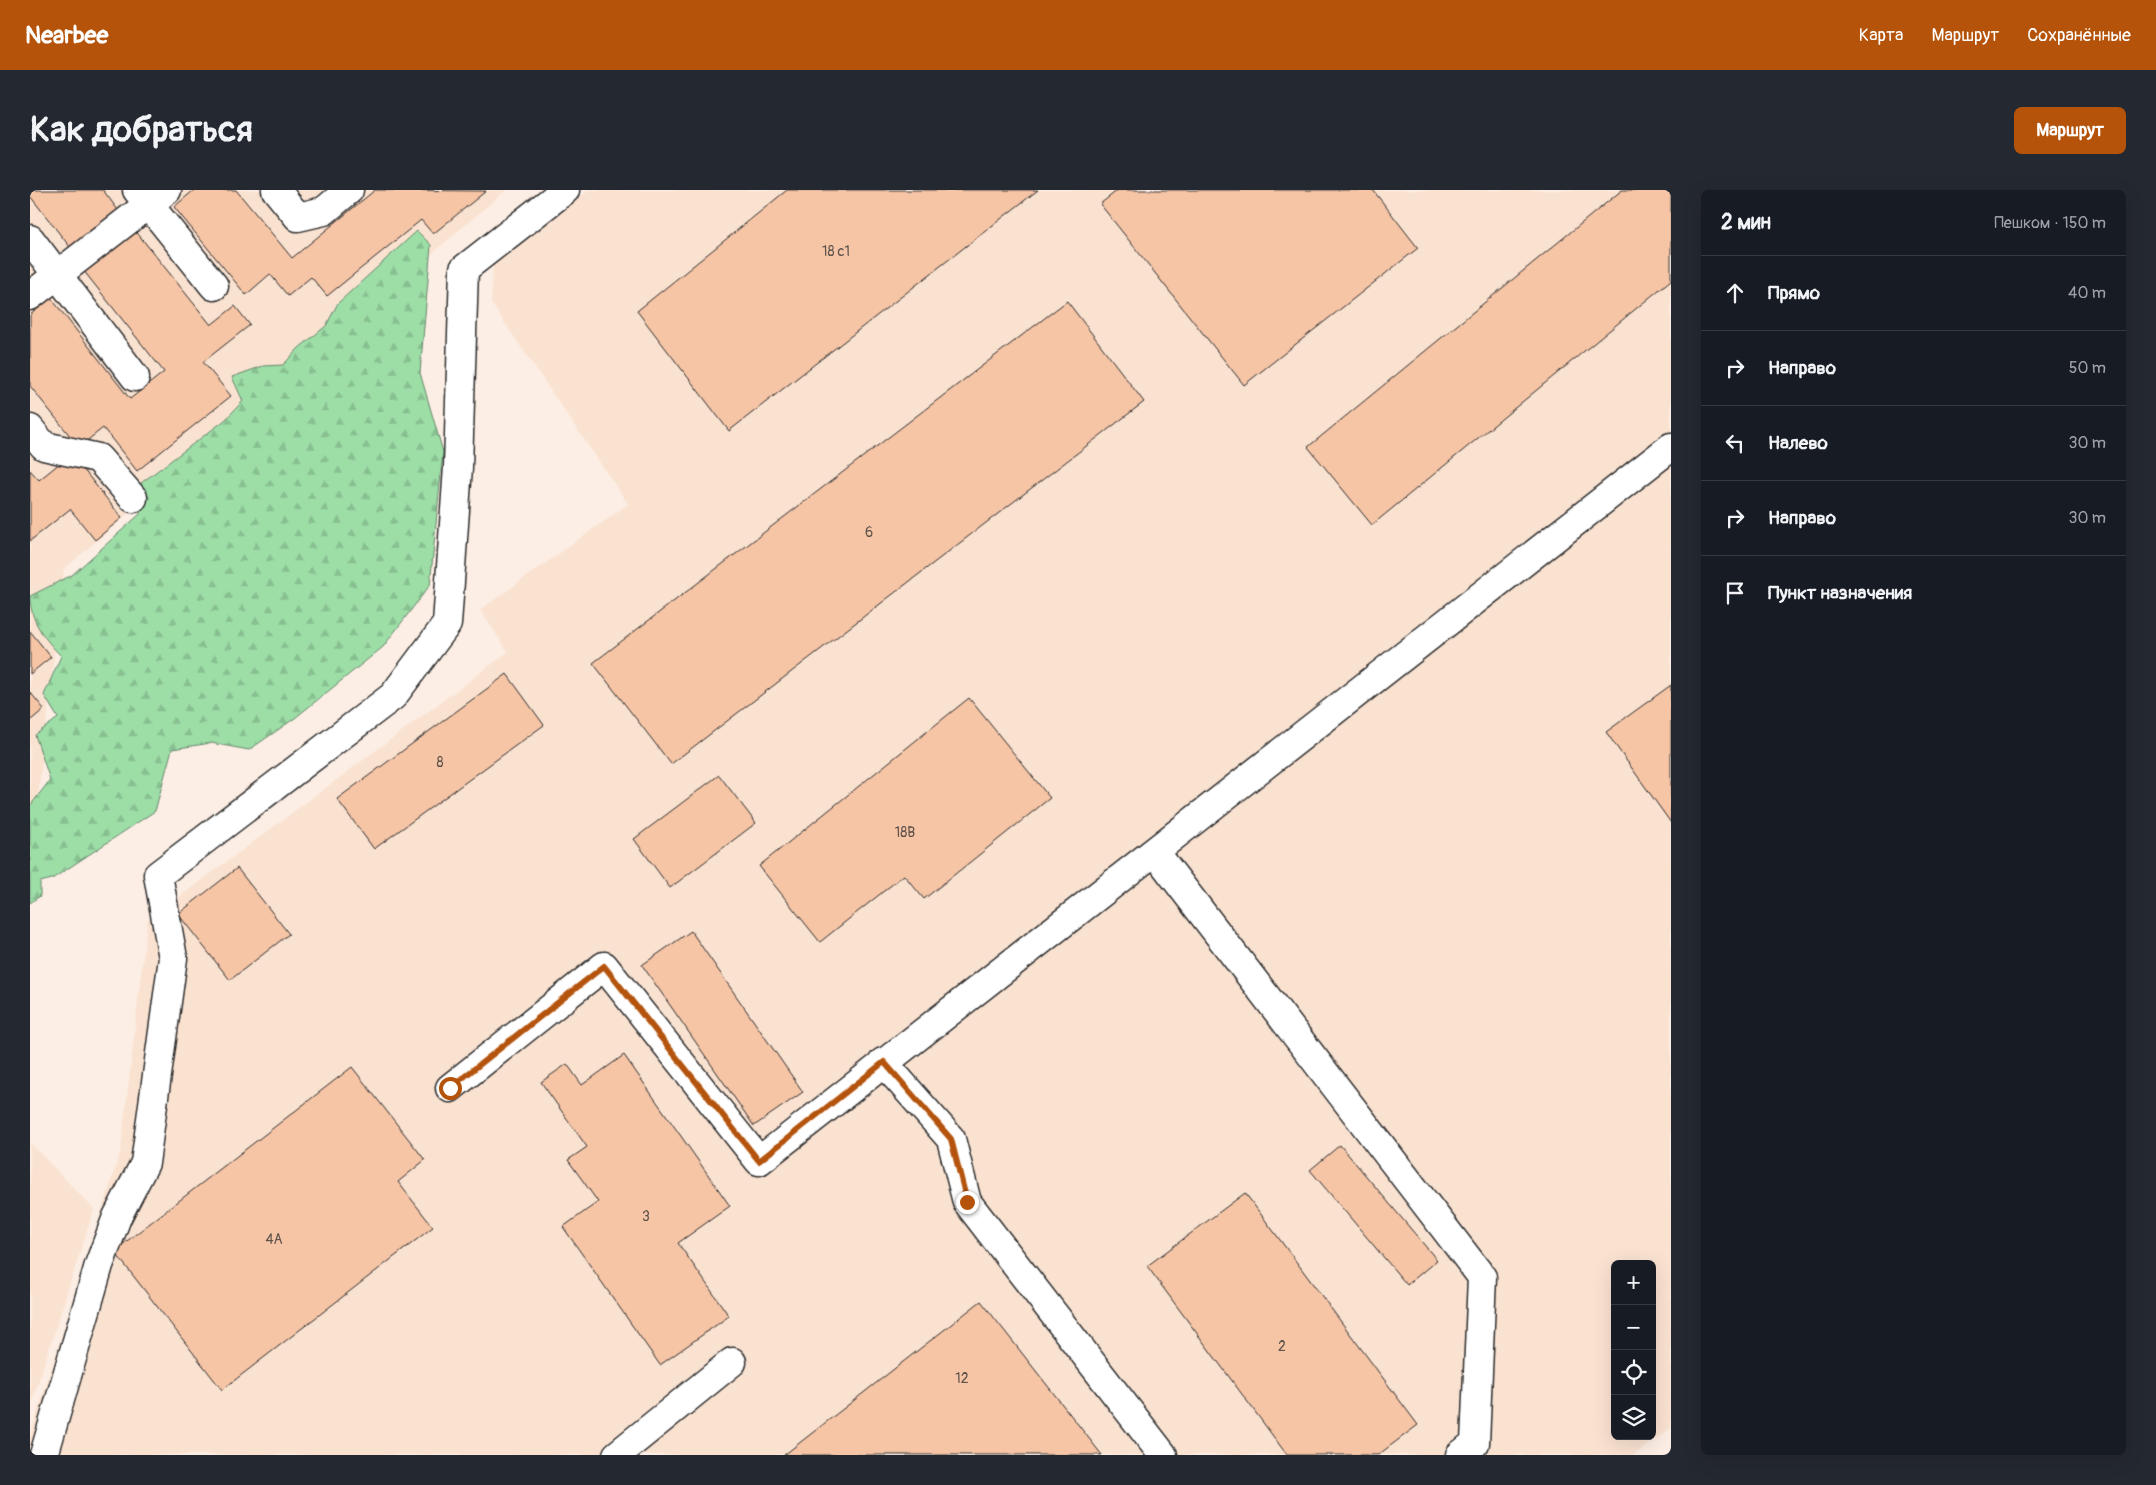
<!DOCTYPE html>
<html lang="ru">
<head>
<meta charset="utf-8">
<style>
	body { margin:0; font-family:Pangolin,sans-serif; background:#242831; color:#f1f3f6 }
	.controls { position:absolute; right:15px; bottom:15px; display:grid; overflow:hidden; border-radius:8px; box-shadow:0 5px 20px #0002 }
	.controls button { width:45px; height:45px; display:grid; place-items:center; padding:0; border:0; border-bottom:1px solid #363941; background:#171b24; color:#f1f3f6; font:25px sans-serif }
	.stop { position:absolute; width:15px; height:15px; margin:-11px; border:4px solid #b45309; border-radius:50%; background:#fff }
	.stop.end { background:#b45309; border-color:#fff; box-shadow:0 1px 5px #0008 }
	.list { margin:0; padding:0; list-style:none }
	h2 { display:flex; justify-content:space-between; align-items:center; height:65px; margin:0; padding:0 20px; font-size:21px }
	h2 small { font-size:16px; font-weight:400; color:#9ea1a6 }
	.list li { display:grid; grid-template-columns:32px 1fr auto; gap:15px; align-items:center; box-sizing:border-box; height:75px; padding:0 20px; border-top:1px solid #363941 }
	.list b { display:block; font-size:19px; white-space:nowrap }
	.list em { font-size:16px; font-style:normal; color:#9ea1a6 }
	.icon { flex:none; width:28px; height:28px; fill:none; stroke:currentColor; stroke-width:2; stroke-linecap:round; stroke-linejoin:round }
	.map { position:relative; flex:none; width:1641px; height:1265px; overflow:hidden; border-radius:8px }
	header { display:flex; align-items:center; gap:30px; box-sizing:border-box; height:70px; padding:0 25px; background:#b45309; color:#fff }
	header strong { font-size:24px }
	nav { display:flex; gap:28px; margin-inline-start:auto; font-size:18px }
	.intro { display:flex; align-items:center; justify-content:space-between; box-sizing:border-box; height:120px; padding:0 30px }
	h1 { margin:0; font-size:35px }
	.button { padding:12px 22px; border-radius:8px; background:#b45309; color:#fff; font-size:18px; font-weight:700 }
	main { display:flex; gap:30px; padding:0 30px }
	aside { flex:1; background:#171b24; border-radius:8px; box-shadow:0 5px 20px #0002 }
	.map>svg:first-child { display:block }
	.built { fill:#fae2d1; fill-rule:evenodd }
	.forest { fill:url(#forest-firs); stroke:#648469 }
	.building { fill:#f6c5a6; stroke:#2b2b2b }
	.lines { fill:none; stroke-linecap:round; stroke-linejoin:round }
	.minor-casing { stroke:#2b2b2b; stroke-width:31 }
	.minor { stroke:#fff; stroke-width:28 }
	.route { stroke:#b45309; stroke-width:6 }
	.labels { text-anchor:middle; stroke-width:4.5; stroke-linejoin:round; paint-order:stroke }
	.number-label { font-size:14px; fill:#5e524a }
</style>
</head>
<body>
<header>
<strong>Nearbee</strong>
<nav><a>Карта</a><a>Маршрут</a><a>Сохранённые</a></nav>
</header>
<div class="intro"><h1>Как добраться</h1><a class="button">Маршрут</a></div>
<main>
<div class="map">
<svg width="1641" height="1265" viewBox="0 0 1641 1265">
	<defs>
		<pattern id="forest-firs" width="22" height="20" patternUnits="userSpaceOnUse" patternTransform="scale(1.25)"><rect width="22" height="20" fill="#9ddea7"/><path d="M5 1l3.5 6h-7zM16 11l3.5 6h-7z" fill="#87bf90"/></pattern>
	</defs>
	<rect width="100%" height="100%" fill="#fceee4"/>
	<filter id="ink" filterUnits="userSpaceOnUse"><feTurbulence type="fractalNoise" baseFrequency=".02" numOctaves="2"/><feDisplacementMap in="SourceGraphic" scale="10" xChannelSelector="R" yChannelSelector="G"/><feConvolveMatrix kernelMatrix="1 2 1 2 8 2 1 2 1" color-interpolation-filters="sRGB"/></filter>
	<g filter="url(#ink)">
		<!-- built -->
		<path class="built" d="M0,0H476L34,379L0,679Z
			M559,0H1641V1238L1604,1265H0V1246L91,960L117,731L478,462L450,420L598,314L461,113L463,75ZM1585,1074H1622V1246H1585Z
			M0,953L64,1019L0,1218Z"/>
		<!-- forest -->
		<path class="forest" d="M387,41L401,55L390,183L413,262L400,395L353,457L265,528L219,560L181,553L142,559L125,621L22,689L10,692V706L0,713V616L20,590L5,545L28,528L14,505L31,466C14,448 0,431 0,406L42,385L110,324L111,293L195,230L213,211L202,187L233,176L253,175L269,158L296,136L308,113Z"/>
		<!-- building -->
		<path class="building" d="M0,0H73L88,20L40,57L0,6Z
			M164,0H206L262,68L345,0L456,1L403,44L391,30L297,106L281,87L258,106L240,84L216,105L144,17Z
			M757,0H1008L699,241L607,121Z
			M1088,0H1343L1388,58L1214,195L1070,14Z
			M1592,0H1641V90L1342,335L1278,257Z
			M104,39L181,135L205,116L220,135L173,172L201,206L107,281L73,238L49,257L0,196V125L21,108L100,209L134,182L53,80Z
			M1037,111L1114,212L641,574L563,473Z
			M41,264L92,328L65,350L40,319L0,351V280L9,290Z
			M0,441L21,467L0,484Z
			M477,484L514,535L344,659L307,609Z
			M1641,495V633L1576,542Z
			M0,502L14,519L0,531Z
			M939,508L1020,608L894,709L874,685L790,752L729,676Z
			M689,585L726,633L640,698L604,649Z
			M207,678L259,744L200,790L148,724Z
			M661,741L773,902L724,936L612,775Z
			M594,865L700,1016L648,1053L699,1126L630,1175L533,1037L568,1012L538,970L557,957L511,892L537,874L552,895Z
			M322,877L395,970L368,992L403,1037L192,1200L84,1061Z
			M1310,955L1407,1070L1377,1095L1280,980Z
			M1215,1003L1388,1235L1348,1265H1257L1117,1076Z
			M951,1111L1072,1265H754Z"/>
		<g class="lines">
			<!-- minor casing -->
			<g class="minor-casing">
				<path id="minor" d="M107,0L184,96
					M246,0L268,27L294,21L319,0
					M0,49L105,187
					M0,106L137,0
					M0,239L14,256L68,268L103,308
					M1125,662L1452,1087L1445,1253L1430,1265
					M853,872L921,949L937,1012L1133,1265
					M420,898L574,776L729,971L1641,257
					M14,1265L69,1075L87,1027L115,973L143,768L128,685L363,506L417,434L428,277L434,79L535,0
					M587,1265L702,1172"/>
			</g>
			<!-- minor -->
			<use href="#minor" class="minor"/>
		</g>
	</g>
	<g class="lines" filter="url(#ink)">
		<!-- route -->
		<path class="route" d="M420,898L574,776L729,971L854,872L921,949L937,1012"/>
	</g>
	<g class="labels">
		<!-- number labels -->
		<g class="number-label">
			<text x="806" y="66">18 с1</text>
			<text x="839" y="347">6</text>
			<text x="410" y="577">8</text>
			<text x="875" y="647">18В</text>
			<text x="616" y="1031">3</text>
			<text x="244" y="1054">4А</text>
			<text x="1252" y="1161">2</text>
			<text x="932" y="1193">12</text>
		</g>
	</g>
</svg>
<div class="controls">
<button>+</button>
<button>−</button>
<button><svg class="icon" aria-label="locate" viewBox="0 0 24 24"><circle cx="12" cy="12" r="6"/><path d="M12 2v4M12 18v4M2 12h4M18 12h4"/></svg></button>
<button><svg class="icon" aria-label="layers" viewBox="0 0 24 24"><path d="M12 4l9 5-9 5-9-5zM3 14l9 5 9-5"/></svg></button>
</div>
<div class="stop" style="left:420px;top:898px"></div>
<div class="stop end" style="left:937px;top:1012px"></div>
</div>
<aside>
<h2>2 мин<small>Пешком · 150 m</small></h2>
<ul class="list">
<li><svg class="icon" aria-label="ahead" viewBox="0 0 24 24"><path d="M12 20V5M6 11l6-6 6 6"/></svg><div><b>Прямо</b></div><em>40 m</em></li>
<li><svg class="icon" aria-label="right" viewBox="0 0 24 24"><path d="M7 20v-9h11M14 6l5 5-5 5"/></svg><div><b>Направо</b></div><em>50 m</em></li>
<li><svg class="icon" aria-label="left" viewBox="0 0 24 24"><path d="M17 20v-9H6M10 6l-5 5 5 5"/></svg><div><b>Налево</b></div><em>30 m</em></li>
<li><svg class="icon" aria-label="right" viewBox="0 0 24 24"><path d="M7 20v-9h11M14 6l5 5-5 5"/></svg><div><b>Направо</b></div><em>30 m</em></li>
<li><svg class="icon" aria-label="arrive" viewBox="0 0 24 24"><path d="M6 21V4h12l-3 4 3 4H6"/></svg><div><b>Пункт назначения</b></div></li>
</ul>
</aside>
</main>
</body>
</html>
